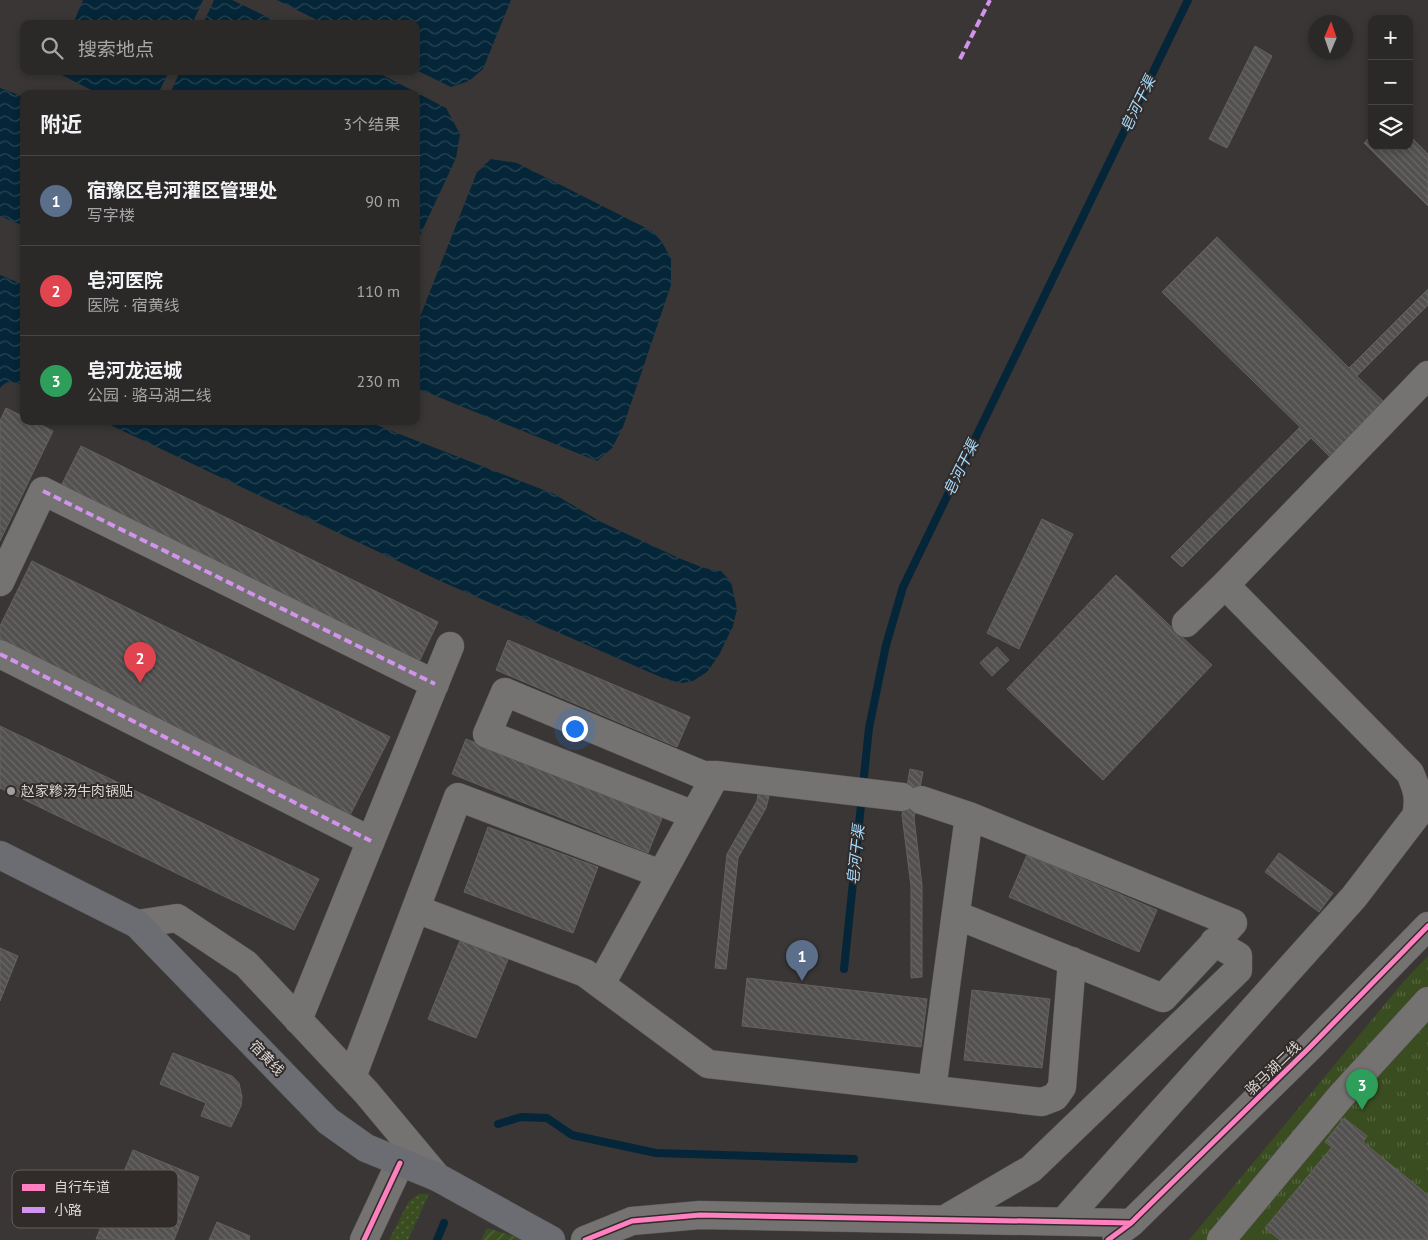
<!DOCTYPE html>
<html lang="zh">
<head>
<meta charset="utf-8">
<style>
	body { margin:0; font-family:"PT Sans","Noto Sans SC",sans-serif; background:#373434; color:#f1f3f6 }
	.controls { position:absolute; right:15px; top:15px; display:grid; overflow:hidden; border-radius:10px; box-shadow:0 2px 8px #0003 }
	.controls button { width:45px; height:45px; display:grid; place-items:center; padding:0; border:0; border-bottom:1px solid #474445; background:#2b2828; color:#f1f3f6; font:25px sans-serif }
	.compass { position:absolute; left:1308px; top:15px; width:45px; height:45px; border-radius:50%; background:#2b2828; box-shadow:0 2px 8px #0003; rotate:2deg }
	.you { position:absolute; left:574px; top:728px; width:18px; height:18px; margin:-12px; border:4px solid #fff; border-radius:50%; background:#1a73e8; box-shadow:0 0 0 8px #1a73e833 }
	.badge { display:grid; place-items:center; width:32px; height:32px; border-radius:50%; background:#a29f9e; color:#fff; font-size:16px; font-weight:700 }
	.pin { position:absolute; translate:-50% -41px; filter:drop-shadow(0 1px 2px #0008) }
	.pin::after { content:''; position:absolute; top:26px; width:18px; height:15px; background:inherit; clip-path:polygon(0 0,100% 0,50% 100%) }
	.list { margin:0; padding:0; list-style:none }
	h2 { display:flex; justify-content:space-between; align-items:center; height:65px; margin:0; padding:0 20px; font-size:21px }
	h2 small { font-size:16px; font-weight:400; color:#a6a6a8 }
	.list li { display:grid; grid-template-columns:32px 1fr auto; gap:15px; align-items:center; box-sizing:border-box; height:90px; padding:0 20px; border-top:1px solid #474445 }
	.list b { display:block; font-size:19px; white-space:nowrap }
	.list p { margin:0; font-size:16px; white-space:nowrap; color:#a6a6a8 }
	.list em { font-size:16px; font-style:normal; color:#a6a6a8 }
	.icon { flex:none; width:28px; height:28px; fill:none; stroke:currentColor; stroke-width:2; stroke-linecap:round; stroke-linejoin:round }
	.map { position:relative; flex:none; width:1428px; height:1240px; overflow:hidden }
	.search { position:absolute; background:#2b2828; box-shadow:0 2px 8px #0003; left:20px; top:20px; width:400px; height:55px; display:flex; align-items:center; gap:12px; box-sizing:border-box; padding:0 18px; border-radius:10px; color:#a6a6a8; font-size:19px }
	.panel { position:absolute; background:#2b2828; box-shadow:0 2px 8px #0003; left:20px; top:90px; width:400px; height:335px; border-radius:10px }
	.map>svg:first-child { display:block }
	.grass { fill:url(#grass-dots) }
	.park { fill:url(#park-tufts) }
	.garden { fill:url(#garden-furrows) }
	.water { fill:url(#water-waves) }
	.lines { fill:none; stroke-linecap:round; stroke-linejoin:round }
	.stream { stroke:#052638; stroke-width:8 }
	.building { fill:url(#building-back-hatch); stroke:#646160 }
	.minor-casing { stroke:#555352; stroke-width:29 }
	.major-casing { stroke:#555352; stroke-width:29 }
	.minor { stroke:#757372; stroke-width:28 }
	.major { stroke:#6c6d72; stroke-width:28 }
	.quiet { stroke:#d193ec; stroke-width:4; stroke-dasharray:8 4; stroke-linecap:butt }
	.cycleway-casing { stroke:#312b29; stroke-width:8 }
	.cycleway { stroke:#ff80c0; stroke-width:5 }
	.poi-dot { fill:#a29f9e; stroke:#312b29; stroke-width:2 }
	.labels { text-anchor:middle; stroke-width:4; stroke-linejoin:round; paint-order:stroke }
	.poi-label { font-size:14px; fill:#dbd7d6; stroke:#312b29; text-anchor:start }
	.street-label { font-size:14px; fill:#dbd7d6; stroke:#312b29 }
	.water-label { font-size:15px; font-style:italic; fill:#a5dbfe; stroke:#312b29 }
	.key { fill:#312b29; stroke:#645f5d; stroke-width:1 }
	.key-label { font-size:14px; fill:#dbd7d6 }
</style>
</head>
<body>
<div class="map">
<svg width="1428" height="1240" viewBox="0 0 1428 1240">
	<defs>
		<pattern id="grass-dots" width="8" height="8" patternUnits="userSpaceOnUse" patternTransform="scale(1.25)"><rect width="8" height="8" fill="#3a4d20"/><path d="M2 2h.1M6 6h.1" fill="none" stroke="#566640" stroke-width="1.8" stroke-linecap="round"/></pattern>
		<pattern id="park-tufts" width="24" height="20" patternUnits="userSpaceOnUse" patternTransform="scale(1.25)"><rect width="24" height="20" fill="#3a4d20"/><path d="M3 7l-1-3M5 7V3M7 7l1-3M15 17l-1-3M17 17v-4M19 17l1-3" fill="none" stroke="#566640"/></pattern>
		<pattern id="garden-furrows" width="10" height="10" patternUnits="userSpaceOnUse" patternTransform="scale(1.25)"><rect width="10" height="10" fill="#3a4d20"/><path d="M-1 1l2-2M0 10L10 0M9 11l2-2" fill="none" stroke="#566640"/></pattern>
		<pattern id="water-waves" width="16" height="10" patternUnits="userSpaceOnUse" patternTransform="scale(1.25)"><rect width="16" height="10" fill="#052638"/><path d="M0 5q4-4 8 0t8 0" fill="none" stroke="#294554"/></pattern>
		<pattern id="building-back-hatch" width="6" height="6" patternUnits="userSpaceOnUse" patternTransform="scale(1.25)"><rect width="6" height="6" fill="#535050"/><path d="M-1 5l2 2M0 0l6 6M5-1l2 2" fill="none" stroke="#6b6868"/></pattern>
	</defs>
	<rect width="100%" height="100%" fill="#393635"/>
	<!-- grass -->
	<path class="grass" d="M419,1194H429L408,1240H389L409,1201Z"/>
	<!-- park -->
	<path class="park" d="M1428,956V1240H1189L1404,981Z"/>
	<!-- garden -->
	<path class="garden" d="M487,1228L526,1240H481Z"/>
	<!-- water -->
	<path class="water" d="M83,0H203L192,24H73Z
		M214,0H232L282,24H203Z
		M277,0H511L483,69L469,81L451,87L416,70V24H325Z
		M54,71H169L158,94H99Z
		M180,71H375L446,108L460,134L456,158L416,244V94H170Z
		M0,88L24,97V226L0,216Z
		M491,159L517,163L652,231L662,242L671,259V285L623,427L612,448L597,461L416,388V327L477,172Z
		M0,275L24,285V386C15,382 7,379 0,388Z
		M102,421H366L554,494L601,522L681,559L704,568L721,571L731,582L737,609L733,626L719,655L707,672L693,681L682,683L665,679L438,580Z"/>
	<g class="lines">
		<!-- stream -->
		<path class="stream" d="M844,969L869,728L886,645L903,587L1188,0
			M498,1124L521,1117L547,1118L572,1135L656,1153L854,1159
			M437,1240L444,1223"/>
	</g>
	<!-- building -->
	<path class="building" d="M1255,46L1272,56L1227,148L1209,139Z
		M1372,135V146H1409V135L1428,154V206L1364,143Z
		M1217,237L1349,368L1428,289V305L1357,376L1384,402L1330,457L1311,438L1182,567L1171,557L1300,427L1162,292Z
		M6,408L24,417V421H33L53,431L0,541V421Z
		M81,446L438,622L418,664L60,488Z
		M1042,519L1073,534L1019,649L987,633Z
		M32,561L390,737L348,819L0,648V626Z
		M1116,575L1212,665L1103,780L1007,689Z
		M508,640L690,717L677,747L496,670Z
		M997,647L1009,660L992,676L980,663Z
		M0,726L319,879L294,930L0,788Z
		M466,739L662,818L648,853L452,774Z
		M910,769L923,772L914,818L922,885V977L911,978V886L902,815Z
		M759,788H771L766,808L738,858L726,969L715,968L727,854L757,801Z
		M488,827L598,867L573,933L464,892Z
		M1279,853L1333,893L1319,912L1265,872Z
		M1027,855L1157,910L1139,952L1009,897Z
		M461,938L509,957L476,1038L428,1019Z
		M0,948L18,956L0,1001Z
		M747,978L927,999L921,1047L742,1026Z
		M972,990L1050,999L1042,1068L964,1060Z
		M173,1053L232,1076L239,1083L242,1097L241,1106L231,1127L201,1116L206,1103L160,1084Z
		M1344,1118L1367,1136L1363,1142L1428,1195V1240H1280L1265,1228L1332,1147L1325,1142Z
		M133,1150L199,1177L174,1240L96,1239Z
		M217,1222L250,1236L249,1240H209Z"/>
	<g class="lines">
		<!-- minor casing -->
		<g class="minor-casing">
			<path id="minor" d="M0,582L43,491L435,684
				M1186,623L1225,585L1428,375
				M0,654L371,841
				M921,800L969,816L1233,923L1163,998L956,915
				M694,815L487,734L505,692L703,775H716
				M416,909L585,973L708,1064L1042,1102L1055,1097L1062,1087L1072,961
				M137,924L177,918L246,964L366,1092L437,1177
				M601,984L716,775L902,797
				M298,1020L450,646
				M352,1077L458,797L661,874
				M932,1089L969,816
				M945,1219L1031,1169L1238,970V956L1214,942
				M1064,1221L1354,897L1416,816C1420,798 1417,789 1410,773L1225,585
				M1116,1234L1131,1223L1310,1047L1428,926
				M364,1240L400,1163
				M585,1240L632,1221L700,1215L1131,1223
				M1221,1240L1341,1096L1428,1001"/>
		</g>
		<!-- major casing -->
		<g class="major-casing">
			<path id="major" d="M0,855L137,924L328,1121L366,1148L437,1177L551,1240"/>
		</g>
		<!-- minor -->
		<use href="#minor" class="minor"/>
		<!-- major -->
		<use href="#major" class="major"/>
		<!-- quiet -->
		<path class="quiet" d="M960,59L990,0
			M43,491L435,684
			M0,654L371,841"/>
		<!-- cycleway casing -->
		<g class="cycleway-casing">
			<path id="cycleway" d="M364,1240L400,1163
				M585,1240L632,1221L700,1215L1131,1223
				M1108,1240L1131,1223L1310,1047L1428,926"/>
		</g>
		<!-- cycleway -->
		<use href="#cycleway" class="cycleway"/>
	</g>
	<!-- markers -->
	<circle class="poi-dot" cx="11" cy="791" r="5"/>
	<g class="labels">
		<!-- poi labels -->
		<g class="poi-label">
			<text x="21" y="796">赵家糁汤牛肉锅贴</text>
		</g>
		<!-- street labels -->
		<g class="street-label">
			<text transform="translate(267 1058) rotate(46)" y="5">宿黄线</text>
			<text transform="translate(1273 1068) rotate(-44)" y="5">骆马湖二线</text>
		</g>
		<!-- water labels -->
		<g class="water-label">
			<text transform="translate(1138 104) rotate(-64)" y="5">皂河干渠</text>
			<text transform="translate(961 468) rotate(-64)" y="5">皂河干渠</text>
			<text transform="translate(856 855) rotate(-84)" y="5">皂河干渠</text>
		</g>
	</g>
	<!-- legend -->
	<rect x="12" y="1170" width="166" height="58" rx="8" class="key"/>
	<rect x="22" y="1184" width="23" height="7" fill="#ff80c0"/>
	<rect x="22" y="1207" width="23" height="6" fill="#d193ec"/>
	<g class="key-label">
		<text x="54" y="1192">自行车道</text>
		<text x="54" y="1215">小路</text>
	</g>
</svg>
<div class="controls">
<button>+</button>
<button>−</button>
<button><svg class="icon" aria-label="layers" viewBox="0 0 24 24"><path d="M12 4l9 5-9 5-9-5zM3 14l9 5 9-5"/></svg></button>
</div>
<svg class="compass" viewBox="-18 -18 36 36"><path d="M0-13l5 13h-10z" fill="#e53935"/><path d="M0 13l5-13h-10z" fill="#a6a6a8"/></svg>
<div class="you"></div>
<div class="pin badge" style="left:802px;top:981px;background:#5c6f8a">1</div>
<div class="pin badge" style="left:140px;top:683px;background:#e0444e">2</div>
<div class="pin badge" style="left:1362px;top:1110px;background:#2e9e5b">3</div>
<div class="search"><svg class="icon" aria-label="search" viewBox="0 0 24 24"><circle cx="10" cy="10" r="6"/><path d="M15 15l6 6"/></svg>搜索地点</div>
<section class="panel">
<h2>附近<small>3个结果</small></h2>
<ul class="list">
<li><span class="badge" style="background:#5c6f8a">1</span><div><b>宿豫区皂河灌区管理处</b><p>写字楼</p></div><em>90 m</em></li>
<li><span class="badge" style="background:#e0444e">2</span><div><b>皂河医院</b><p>医院 · 宿黄线</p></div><em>110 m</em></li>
<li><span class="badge" style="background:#2e9e5b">3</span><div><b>皂河龙运城</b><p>公园 · 骆马湖二线</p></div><em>230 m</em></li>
</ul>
</section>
</div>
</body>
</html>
